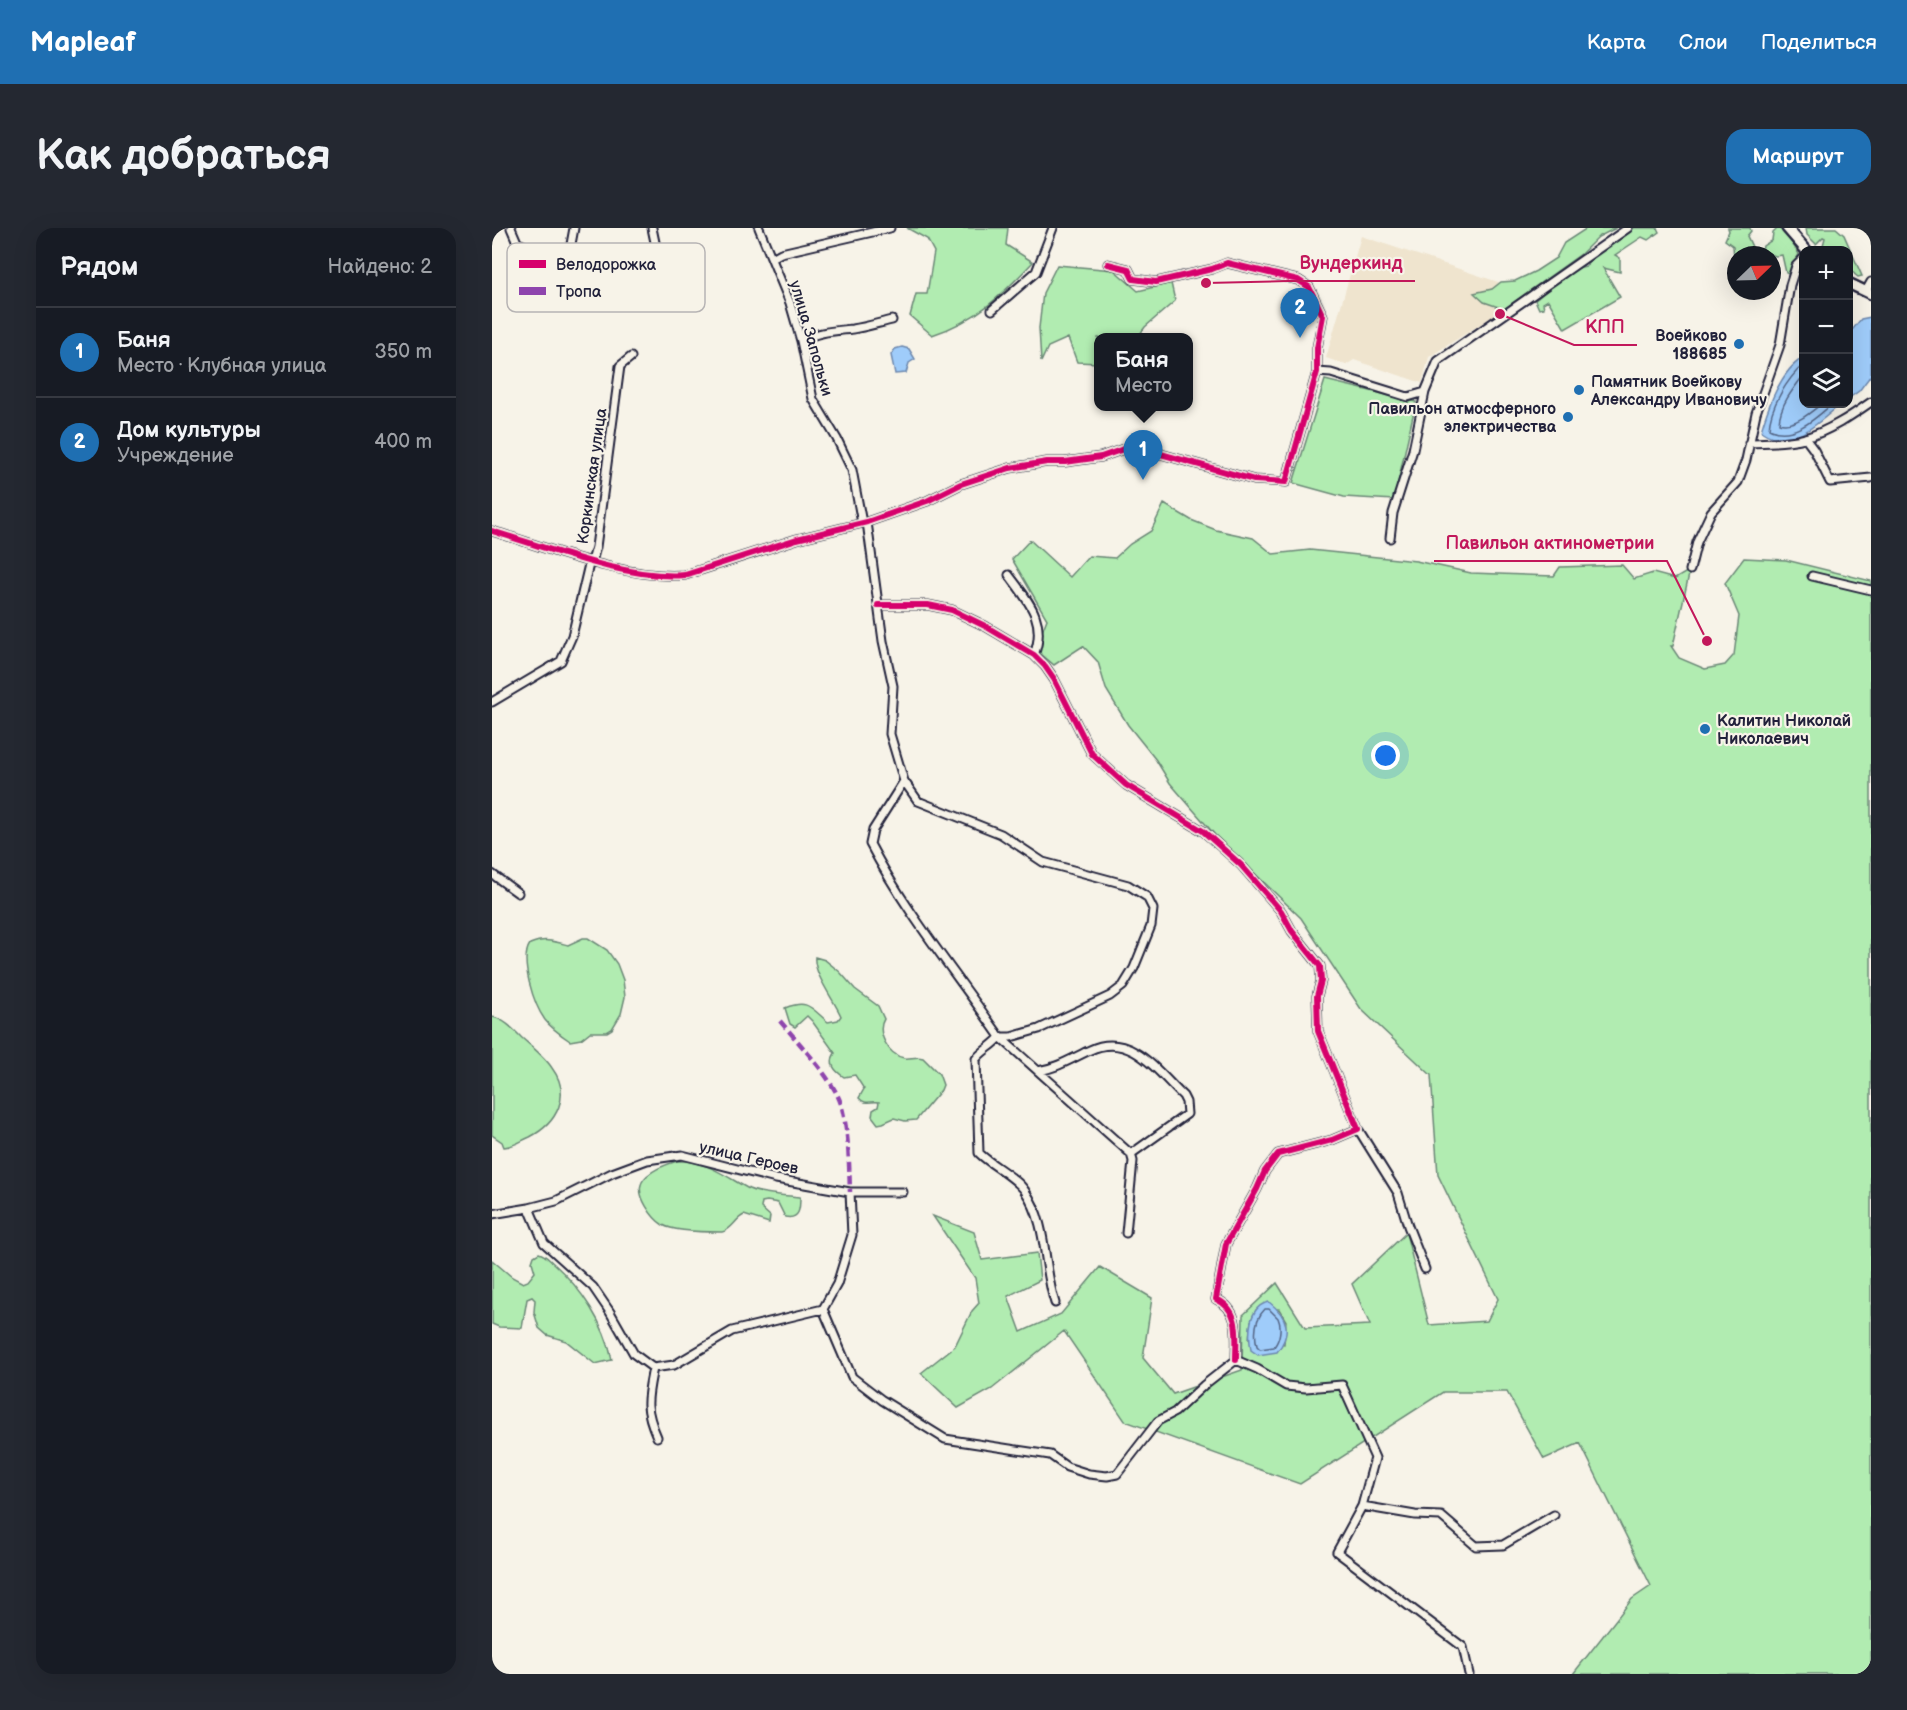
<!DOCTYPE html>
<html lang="ru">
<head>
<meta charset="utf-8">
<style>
	body { margin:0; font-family:"Balsamiq Sans",sans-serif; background:#242831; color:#f1f3f6 }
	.controls { position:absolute; right:18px; top:18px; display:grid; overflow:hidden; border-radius:12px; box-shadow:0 6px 24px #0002 }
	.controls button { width:54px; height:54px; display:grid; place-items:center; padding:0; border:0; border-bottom:2px solid #363941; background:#171b24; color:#f1f3f6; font:30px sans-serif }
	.compass { position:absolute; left:1235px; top:18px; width:54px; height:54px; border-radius:50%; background:#171b24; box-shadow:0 6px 24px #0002; rotate:67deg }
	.you { position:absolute; left:894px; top:528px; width:21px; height:21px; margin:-15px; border:4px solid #fff; border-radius:50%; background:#1a73e8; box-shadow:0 0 0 9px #1a73e833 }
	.badge { display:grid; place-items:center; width:39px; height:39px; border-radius:50%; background:#1f6fb2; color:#fff; font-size:20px; font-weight:700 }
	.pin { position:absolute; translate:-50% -50px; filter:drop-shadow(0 2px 3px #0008) }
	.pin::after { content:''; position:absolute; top:32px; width:21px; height:18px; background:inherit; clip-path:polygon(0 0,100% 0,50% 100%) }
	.popup { position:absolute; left:602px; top:105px; width:99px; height:78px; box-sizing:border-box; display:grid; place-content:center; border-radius:12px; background:#171b24; filter:drop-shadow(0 2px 4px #0005); font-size:20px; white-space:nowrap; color:#9ea1a6 }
	.popup b { font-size:22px; color:#f1f3f6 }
	.popup::after { content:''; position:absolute; left:50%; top:100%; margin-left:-12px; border:12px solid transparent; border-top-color:#171b24 }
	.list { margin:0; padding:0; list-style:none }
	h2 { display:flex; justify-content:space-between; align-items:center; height:78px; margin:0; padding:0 24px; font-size:26px }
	h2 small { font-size:20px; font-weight:400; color:#9ea1a6 }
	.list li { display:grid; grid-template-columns:39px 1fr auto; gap:18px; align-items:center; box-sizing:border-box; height:90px; padding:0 24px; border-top:2px solid #363941 }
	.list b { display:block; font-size:22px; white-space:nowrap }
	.list p { margin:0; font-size:20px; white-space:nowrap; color:#9ea1a6 }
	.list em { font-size:20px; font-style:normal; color:#9ea1a6 }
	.icon { flex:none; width:33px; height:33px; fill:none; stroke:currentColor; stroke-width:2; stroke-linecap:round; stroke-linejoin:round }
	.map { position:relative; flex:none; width:1379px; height:1446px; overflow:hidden; border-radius:18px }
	header { display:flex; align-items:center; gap:36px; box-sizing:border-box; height:84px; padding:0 30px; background:#1f6fb2; color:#fff }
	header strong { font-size:28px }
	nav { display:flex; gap:33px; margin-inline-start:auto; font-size:21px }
	.intro { display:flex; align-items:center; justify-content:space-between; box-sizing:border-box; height:144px; padding:0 36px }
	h1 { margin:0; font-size:42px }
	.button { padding:15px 27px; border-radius:18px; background:#1f6fb2; color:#fff; font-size:21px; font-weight:700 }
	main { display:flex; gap:36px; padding:0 36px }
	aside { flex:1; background:#171b24; border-radius:18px; box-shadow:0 6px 24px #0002 }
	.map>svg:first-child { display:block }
	.built { fill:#efe4ce }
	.green { fill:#b1ecb1; stroke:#6a8776; stroke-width:1.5; fill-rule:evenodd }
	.water { fill:#9fccfa; stroke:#6d88ae; stroke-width:1.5 }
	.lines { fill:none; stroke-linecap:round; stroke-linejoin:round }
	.shore { stroke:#546687; stroke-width:1.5 }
	.minor-casing { stroke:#22223b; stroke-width:11 }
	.tertiary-casing { stroke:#22223b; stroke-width:14 }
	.minor { stroke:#f7f3e8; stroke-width:7 }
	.tertiary { stroke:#f7f3e8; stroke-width:9 }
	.quiet { stroke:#8e44ad; stroke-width:4.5; stroke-dasharray:9 4.5; stroke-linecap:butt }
	.cycleway-casing { stroke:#f7f3e8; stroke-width:10 }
	.cycleway { stroke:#d6006c; stroke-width:6 }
	.poi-dot { fill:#1f6fb2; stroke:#f7f3e8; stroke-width:2 }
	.labels { text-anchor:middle; stroke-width:4.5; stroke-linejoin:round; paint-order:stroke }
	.poi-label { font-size:16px; font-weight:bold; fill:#22223b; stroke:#f7f3e8; text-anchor:end }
	.street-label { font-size:16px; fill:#22223b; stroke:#f7f3e8 }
	.key { fill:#f7f3e8; stroke:#b7b4b4; stroke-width:1.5 }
	.key-label { font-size:16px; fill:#22223b }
	.leader { fill:none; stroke:#c2185b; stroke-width:2 }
	.callout-dot { fill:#c2185b; stroke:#f7f3e8; stroke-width:2 }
	.callout-label { font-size:18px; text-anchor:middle; font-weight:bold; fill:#c2185b; stroke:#f7f3e8; stroke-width:4.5; stroke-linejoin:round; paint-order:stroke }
</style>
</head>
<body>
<header>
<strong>Mapleaf</strong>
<nav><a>Карта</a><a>Слои</a><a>Поделиться</a></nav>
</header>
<div class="intro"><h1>Как добраться</h1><a class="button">Маршрут</a></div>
<main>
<aside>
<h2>Рядом<small>Найдено: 2</small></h2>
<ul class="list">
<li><span class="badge">1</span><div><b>Баня</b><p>Место · Клубная улица</p></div><em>350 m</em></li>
<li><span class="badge">2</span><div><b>Дом культуры</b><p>Учреждение</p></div><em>400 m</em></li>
</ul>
</aside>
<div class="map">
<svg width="1379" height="1446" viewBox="0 0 1379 1446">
	<rect width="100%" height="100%" fill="#f7f3e8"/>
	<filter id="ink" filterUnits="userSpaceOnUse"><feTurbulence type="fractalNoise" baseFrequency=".0167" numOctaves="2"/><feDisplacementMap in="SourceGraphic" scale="12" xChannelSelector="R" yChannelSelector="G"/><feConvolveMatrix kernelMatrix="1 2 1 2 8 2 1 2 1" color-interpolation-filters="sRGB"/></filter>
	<g filter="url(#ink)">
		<!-- built -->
		<path class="built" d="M869,8L1030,62L1009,83L937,129L930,155L862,132L854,137L834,130Z"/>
		<!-- green -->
		<path class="green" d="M415,0H516L514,17L541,34C509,68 486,92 440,107L418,88L424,66H435L442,24L435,11Z
			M1095,0H1124L1106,9L1089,26L1012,81L992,74L982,65L1000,61L1009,54L1023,53L1044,43L1064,30L1072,15Z
			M1140,0H1165L1167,4L1156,12L1150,9L1123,27L1128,30V44L1111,40L1128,69L1073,101L1056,72L1051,75L1052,80L1047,81L1043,72C1059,60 1074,41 1094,38L1100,29Z
			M1236,0H1258L1259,3L1255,8L1261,21L1258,27L1242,29L1241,18L1233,12L1237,3Z
			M1314,0H1344L1352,7L1370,48L1366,49C1356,42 1356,34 1356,22H1331L1330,21L1333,10L1331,9L1324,16L1315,7Z
			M1285,1L1292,2L1307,26L1297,46L1294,45L1290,27L1283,28L1270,22L1271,18L1280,12L1281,5Z
			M565,37L622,42L646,63L679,55L683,73L653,99L646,109L606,110V135L585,134L576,110L556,119L549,134L547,100L551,65Z
			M833,152L924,174L902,272L852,269L801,255Z
			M672,276L699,292L724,302L761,310L781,326L818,322L924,333L979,345L1062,348L1068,339L1130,337L1142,351L1161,345L1183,351L1198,342L1181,418H1179L1187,430L1213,441L1233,437L1242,427L1247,388L1233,355L1252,330L1294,332L1379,353V1446H1081L1140,1371L1159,1358L1088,1215L1052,1231L1015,1164H951L808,1256L633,1193L572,1103L500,1161L466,1180L429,1145L463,1118L480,1083L487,1075L483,1050L441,988L482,1004L490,1032L545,1025L548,1052L516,1068L529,1104L569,1086L608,1039L660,1070L651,1130L681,1166L750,1142L751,1087L785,1055L813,1100L878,1097L860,1056L914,1005L937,1097L995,1093L1006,1071L946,947L939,847L869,781L809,690L723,607L678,555L664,532L636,497L614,461L606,434L591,418L562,437L543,421L555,391L520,331L538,312L578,349L597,328L623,330L638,316L659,303ZM787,1081L794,1093L792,1116L757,1111L759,1093L764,1082Z
			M91,710H96L115,722L125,736L131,752L133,769L129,786L120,801L115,804H98L89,811L78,813C69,807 60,801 53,792C42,777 27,732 38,716C53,710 61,713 76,717Z
			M323,729L333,732L348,744L363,761L386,778L392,791C384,804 396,827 412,830C418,831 424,828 431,830L447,846L451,857L449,862L424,892L413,893L402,890L391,895L386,896L380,888L381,882L386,879L387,874C378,873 373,877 367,870L372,861L363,847L352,849C343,843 336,836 343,825L320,793L315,788L303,799L298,796L293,780C316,771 318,779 336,794L346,792L349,788C342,772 321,745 323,729Z
			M0,789C11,790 22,802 30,810C40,819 53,829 60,840C80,867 65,895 38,909C28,913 24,918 12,919L10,914L0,907Z
			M185,933C214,932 233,948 257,961C267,966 296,968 308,969C308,980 308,992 293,989L286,975L275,973L270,974L269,980L278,988L277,995L252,987C243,991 240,1002 230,1004C217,1004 182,1004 171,997C161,991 143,967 150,954C156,943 173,937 185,933Z
			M47,1025C54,1027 56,1031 62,1036C89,1060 113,1096 120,1132L103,1136L74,1113L55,1107L47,1100L42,1084L43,1072L40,1069L35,1071L30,1100L7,1099L0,1096V1032L20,1049L31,1055L36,1053L43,1044L40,1034L42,1028Z"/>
		<!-- water -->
		<path class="water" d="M1379,89V147L1367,163L1357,170V106L1369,91Z
			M410,119L417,121L423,131L417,135L414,145L403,146L399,127L403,121Z
			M1311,130L1312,176H1349C1326,194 1300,225 1269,203C1276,179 1289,142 1311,130Z
			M777,1074C795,1088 801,1104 785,1124L766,1127L759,1122C756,1106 756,1078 777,1074Z"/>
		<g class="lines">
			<!-- shore -->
			<path class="shore" d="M1312,136C1295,151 1278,179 1277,201C1300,213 1324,190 1340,176
				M1312,147C1301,161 1288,177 1287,195C1301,200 1318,185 1329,176
				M773,1081H777L786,1090C790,1099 788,1111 782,1119L768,1121L765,1118C762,1105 763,1091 773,1081Z"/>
			<!-- minor casing -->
			<g class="minor-casing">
				<path id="minor" d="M19,0L25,14L42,23L168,38L160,0
					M267,0L298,75L309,113L321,171L345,211L360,242L370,295
					M77,27L82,0
					M280,30L289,25L398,0
					M1374,63L1379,54
					M500,82L544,44L561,0
					M309,113C326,103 343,103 361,101C374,99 387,95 400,92
					M825,144L839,145L916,169L933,164
					M1313,210L1322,222L1338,254L1379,250
					M1257,215C1276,214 1296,215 1313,210C1337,203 1359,188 1379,174
					M375,294L391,413L401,458L398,506L412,553L426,573L509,606L551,634L636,657L655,669L661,681L659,698L642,740L631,758L618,768L547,801L519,809H508C464,745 414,685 378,616L381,602L412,553
					M0,303C56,320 135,352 193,347L305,311L375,294L435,273L469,256L518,240L555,234H573L609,229L640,218L762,252L794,254L825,144V120L831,88L817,59L806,52L735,35L720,41L664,54L641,51L636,41L616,36
					M898,310L901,285L921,222L933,164L946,133L1136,0
					M1198,342L1205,314L1219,284L1246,254L1254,232L1264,185L1288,117L1298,57L1304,38L1312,30
					M517,347C537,374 555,393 542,427
					M1320,348L1379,362
					M386,377H436L460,382L493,398L542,427L553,438L562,451L600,526L634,557L711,603L749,637L789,683L800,703L828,738L829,753L825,768L826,803L866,901L840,912L786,926L773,943L765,961L734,1016L724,1071C749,1082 744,1108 744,1132
					M0,474L69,433L80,408L98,332L101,330L104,319L128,138L139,129
					M0,646L26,665
					M546,843C565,840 581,830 598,822C638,803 665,843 691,868L694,874L695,886L639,926
					M866,901L906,965L916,998L933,1041
					M358,964L360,1007L345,1056L331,1081L360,1149L390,1172L453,1211L558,1227L575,1239L597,1246L615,1248L625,1246L666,1193L683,1184L712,1157L744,1132
					M37,980L52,1015L101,1059L118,1084L142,1126L161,1140L182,1137L240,1103L331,1081
					M0,986L37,980L64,973L120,945L155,932L190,927L284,951L358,964H411
					M563,1075C551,1039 556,996 533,963C525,950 499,937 487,925L484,831C491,822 501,818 508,809L639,926L641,933L634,1005
					M744,1132L765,1141L794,1158L814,1160L850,1157L883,1230L870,1278L845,1324L971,1419L977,1446
					M161,1140C155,1171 152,1179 165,1209
					M870,1278L923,1287L949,1288L984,1318L1011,1317L1062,1287"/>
			</g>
			<!-- tertiary casing -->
			<g class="tertiary-casing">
				<path id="tertiary" d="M1295,0L1314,22
					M1356,55L1379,66"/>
			</g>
			<!-- minor -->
			<use href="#minor" class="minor"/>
			<!-- tertiary -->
			<use href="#tertiary" class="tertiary"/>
			<!-- quiet -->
			<path class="quiet" d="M288,793C305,813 342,852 349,876C357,905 357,935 358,964"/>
			<!-- cycleway casing -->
			<g class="cycleway-casing">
				<path id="cycleway" d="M0,303C56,320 135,352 193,347L305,311L375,294L435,273L469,256L518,240L555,234H573L609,229L640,218L762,252L794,254L825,144V120L831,88L817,59L806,52L735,35L720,41L664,54L641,51L636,41L616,36
					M386,377H436L460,382L493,398L542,427L553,438L562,451L600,526L634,557L711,603L749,637L789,683L800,703L828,738L829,753L825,768L826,803L866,901L840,912L786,926L773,943L765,961L734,1016L724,1071C749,1082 744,1108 744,1132"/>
			</g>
			<!-- cycleway -->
			<use href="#cycleway" class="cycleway"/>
		</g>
	</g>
	<!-- markers -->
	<g class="poi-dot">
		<circle cx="1247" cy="116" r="6"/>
		<circle cx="1087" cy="162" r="6"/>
		<circle cx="1076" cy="189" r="6"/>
		<circle cx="1213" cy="501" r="6"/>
	</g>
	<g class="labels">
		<!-- poi labels -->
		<g class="poi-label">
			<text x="1235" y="113">Воейково<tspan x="1235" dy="18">188685</tspan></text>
			<text x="1099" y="159" text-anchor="start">Памятник Воейкову<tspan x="1099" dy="18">Александру Ивановичу</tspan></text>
			<text x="1064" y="186">Павильон атмосферного<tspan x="1064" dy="18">электричества</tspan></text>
			<text x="1225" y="498" text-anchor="start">Калитин Николай<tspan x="1225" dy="18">Николаевич</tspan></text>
		</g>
		<!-- street labels -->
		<g class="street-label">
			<text transform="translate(320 110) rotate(74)" y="6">улица Запольки</text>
			<text transform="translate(99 248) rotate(-82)" y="6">Коркинская улица</text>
			<text transform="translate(257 929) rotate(13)" y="6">улица Героев</text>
		</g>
	</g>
	<!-- legend -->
	<rect x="15" y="15" width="198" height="69" rx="9" class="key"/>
	<rect x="27" y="32" width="27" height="8" fill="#d6006c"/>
	<rect x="27" y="59" width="27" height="8" fill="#8e44ad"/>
	<g class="key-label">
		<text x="64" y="42">Велодорожка</text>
		<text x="64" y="69">Тропа</text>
	</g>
	<!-- callouts -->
	<path class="leader" d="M714 55L796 53H923M1008 86L1082 117H1145M1215 413L1175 333H942"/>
	<g class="callout-dot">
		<circle cx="714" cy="55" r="6"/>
		<circle cx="1008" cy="86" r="6"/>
		<circle cx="1215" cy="413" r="6"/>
	</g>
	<g class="callout-label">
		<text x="859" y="41">Вундеркинд</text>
		<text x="1113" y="105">КПП</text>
		<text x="1058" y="321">Павильон актинометрии</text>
	</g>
</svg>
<div class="controls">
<button>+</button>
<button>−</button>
<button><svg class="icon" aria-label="layers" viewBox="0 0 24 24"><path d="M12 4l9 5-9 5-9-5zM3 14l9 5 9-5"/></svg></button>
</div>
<svg class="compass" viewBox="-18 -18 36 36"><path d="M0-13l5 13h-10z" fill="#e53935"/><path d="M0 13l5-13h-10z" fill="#9ea1a6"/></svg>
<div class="you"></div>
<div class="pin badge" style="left:651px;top:252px">1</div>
<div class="popup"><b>Баня</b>Место</div>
<div class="pin badge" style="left:808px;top:110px">2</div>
</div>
</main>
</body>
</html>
